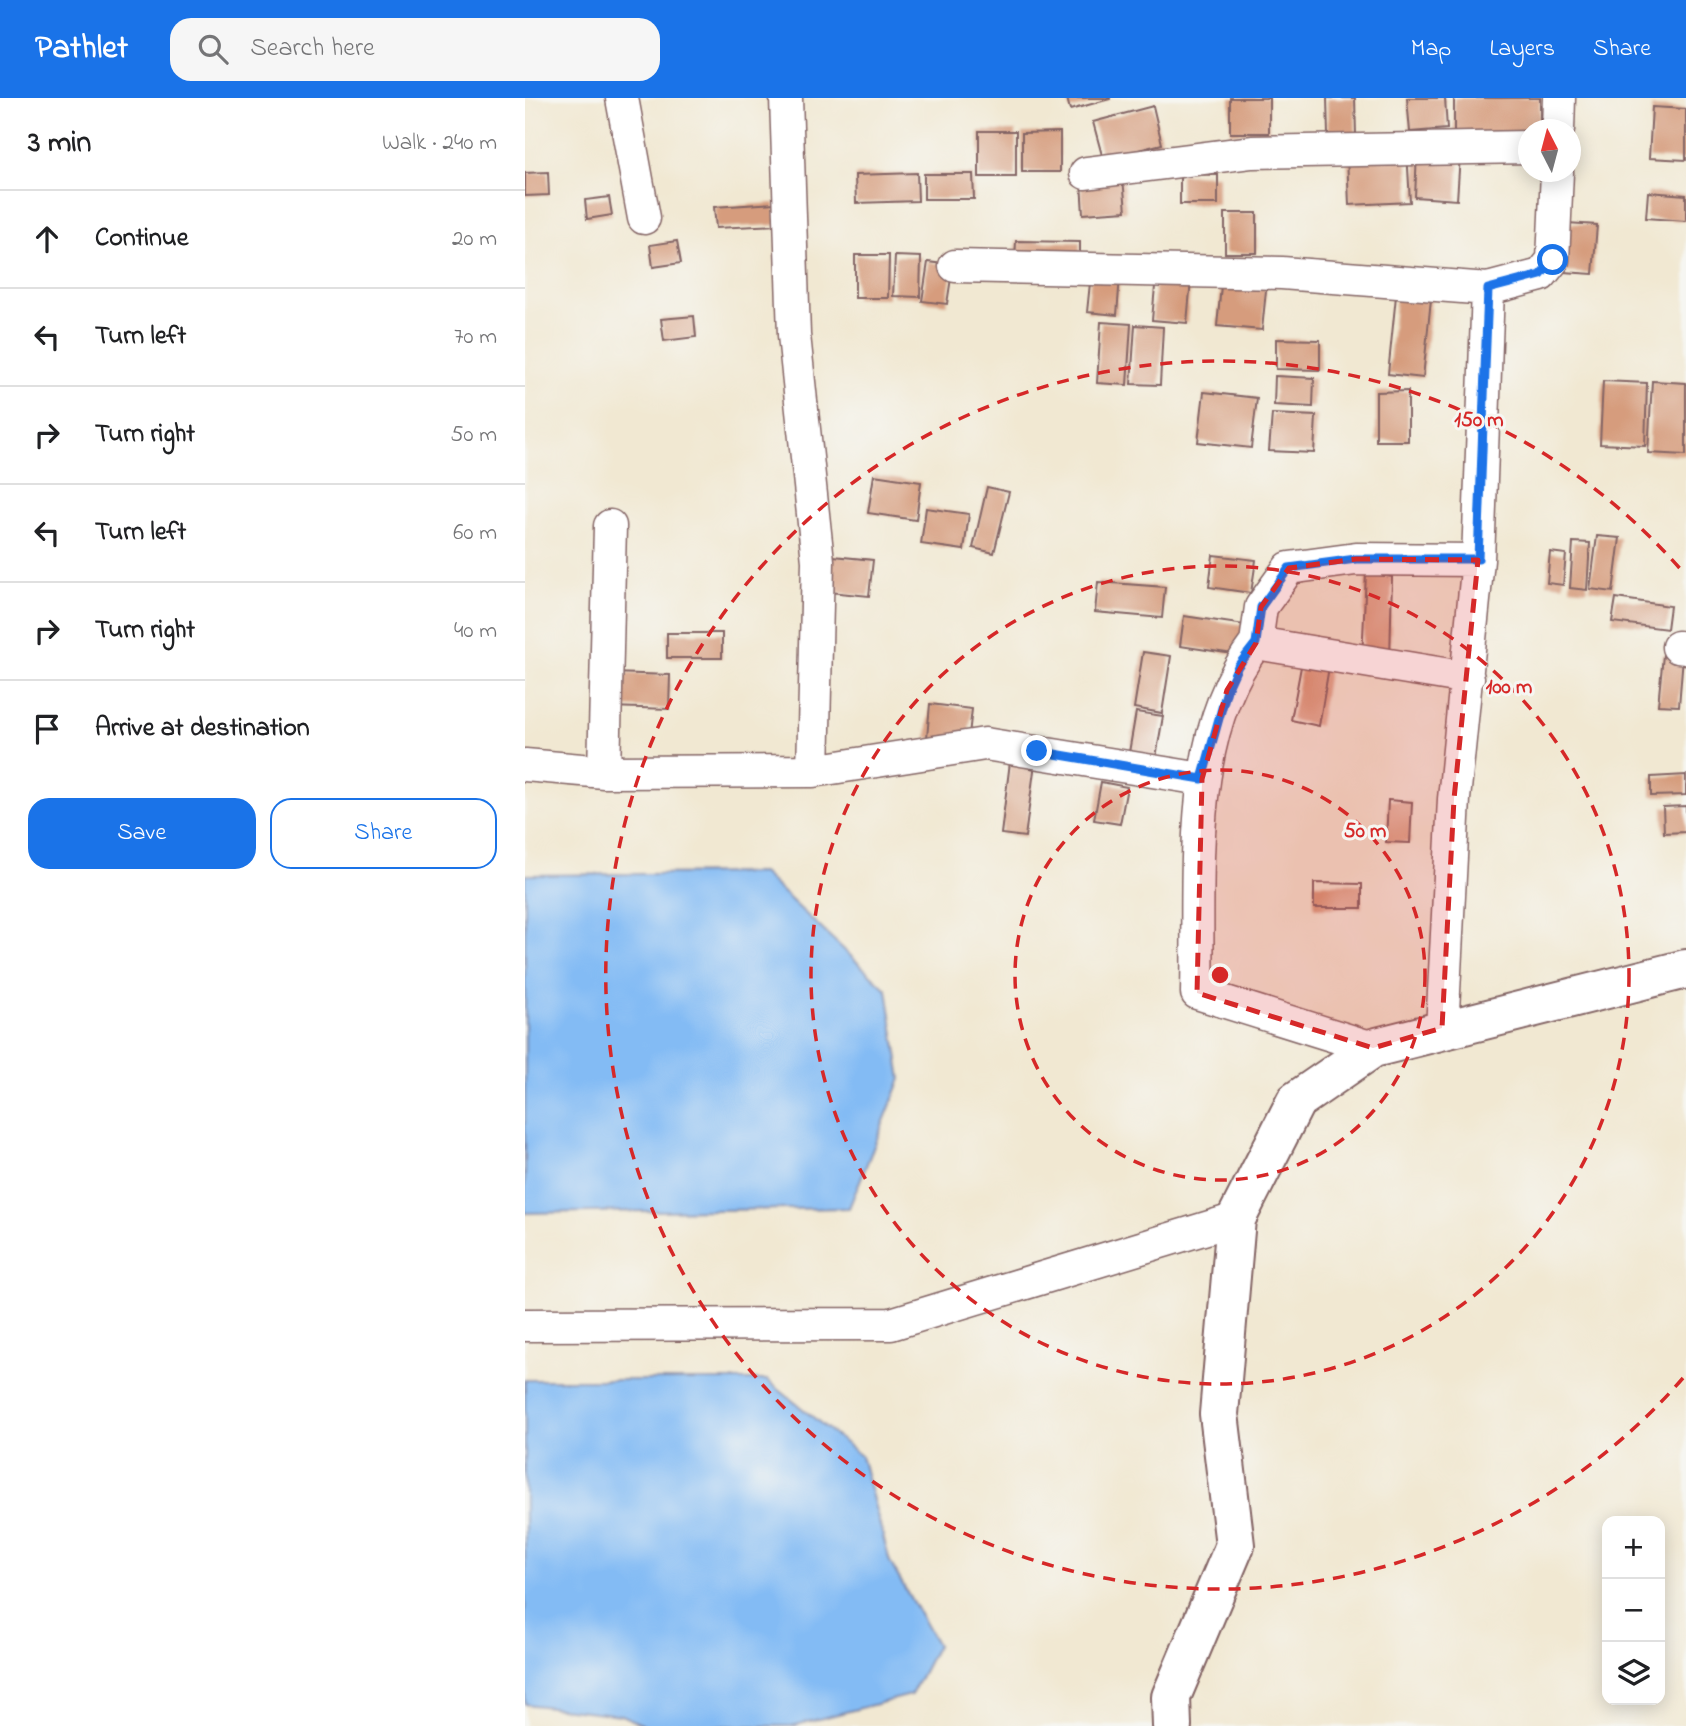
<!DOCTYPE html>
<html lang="en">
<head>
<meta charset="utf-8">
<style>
	body { margin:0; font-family:"Indie Flower",sans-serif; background:#f6f6f6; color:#202124 }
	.controls { position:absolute; right:21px; bottom:21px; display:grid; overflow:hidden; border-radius:14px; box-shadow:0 4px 18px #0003 }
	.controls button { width:63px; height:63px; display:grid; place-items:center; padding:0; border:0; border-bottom:2px solid #e0e0e0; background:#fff; color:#202124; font:35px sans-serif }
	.compass { position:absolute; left:993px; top:21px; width:63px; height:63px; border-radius:50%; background:#fff; box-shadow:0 4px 18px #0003; rotate:354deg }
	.stop { position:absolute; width:21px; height:21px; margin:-16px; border:5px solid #1a73e8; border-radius:50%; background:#fff }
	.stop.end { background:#1a73e8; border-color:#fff; box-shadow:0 2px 7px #0008 }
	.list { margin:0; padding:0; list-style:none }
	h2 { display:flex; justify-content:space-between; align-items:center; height:91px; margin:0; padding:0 28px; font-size:30px }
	h2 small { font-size:23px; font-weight:400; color:#757577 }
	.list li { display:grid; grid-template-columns:46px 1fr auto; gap:21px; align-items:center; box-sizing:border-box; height:98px; padding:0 28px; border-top:2px solid #e0e0e0 }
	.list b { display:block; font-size:26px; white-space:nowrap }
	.list em { font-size:23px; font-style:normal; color:#757577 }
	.actions { display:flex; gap:14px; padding:21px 28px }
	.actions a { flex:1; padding:16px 0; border:2px solid #1a73e8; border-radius:21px; text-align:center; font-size:24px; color:#1a73e8 }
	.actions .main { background:#1a73e8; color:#fff }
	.icon { flex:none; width:38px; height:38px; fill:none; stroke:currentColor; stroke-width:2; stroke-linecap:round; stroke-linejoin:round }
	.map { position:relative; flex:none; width:1161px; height:1628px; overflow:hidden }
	header { display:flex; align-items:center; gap:42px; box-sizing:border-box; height:98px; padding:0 35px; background:#1a73e8; color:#fff }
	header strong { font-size:33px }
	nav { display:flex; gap:38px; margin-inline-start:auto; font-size:24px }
	.search { width:490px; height:63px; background:#f6f6f6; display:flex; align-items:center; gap:18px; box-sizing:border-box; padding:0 24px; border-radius:21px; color:#757577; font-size:26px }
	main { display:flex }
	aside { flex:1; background:#fff }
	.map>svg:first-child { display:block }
	.water { fill:#83bbf4; stroke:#666d90; stroke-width:2 }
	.building { fill:#d69c7d }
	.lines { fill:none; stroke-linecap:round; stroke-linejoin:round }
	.minor-casing { stroke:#846565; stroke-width:35 }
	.tertiary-casing { stroke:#846565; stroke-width:42 }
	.minor { stroke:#fff; stroke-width:32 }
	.tertiary { stroke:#fff; stroke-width:38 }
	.route { stroke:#1a73e8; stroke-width:9 }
	.marked { fill:#d62828; fill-opacity:0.2; stroke:#d62828; stroke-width:5; stroke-dasharray:14 9; stroke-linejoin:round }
	.ring { fill:none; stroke:#d62828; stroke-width:3.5; stroke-dasharray:12 9 }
	.centre { fill:#d62828; stroke:#f6f6f2; stroke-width:3.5 }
	.ring-label { font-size:21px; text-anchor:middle; font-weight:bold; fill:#d62828; stroke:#f6f6f2; stroke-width:6; stroke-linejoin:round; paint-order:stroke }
</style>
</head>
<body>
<header>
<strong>Pathlet</strong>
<div class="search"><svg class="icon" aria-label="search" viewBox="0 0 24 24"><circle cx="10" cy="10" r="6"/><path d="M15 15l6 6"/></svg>Search here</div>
<nav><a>Map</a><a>Layers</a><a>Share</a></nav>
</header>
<main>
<aside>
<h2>3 min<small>Walk · 240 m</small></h2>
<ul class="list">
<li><svg class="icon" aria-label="ahead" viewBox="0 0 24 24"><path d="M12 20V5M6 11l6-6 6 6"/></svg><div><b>Continue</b></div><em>20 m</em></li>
<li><svg class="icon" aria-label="left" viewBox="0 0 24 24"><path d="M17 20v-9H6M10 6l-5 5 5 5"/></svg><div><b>Turn left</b></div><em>70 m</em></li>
<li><svg class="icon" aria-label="right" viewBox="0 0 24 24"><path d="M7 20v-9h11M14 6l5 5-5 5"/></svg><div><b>Turn right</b></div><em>50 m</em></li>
<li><svg class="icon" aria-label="left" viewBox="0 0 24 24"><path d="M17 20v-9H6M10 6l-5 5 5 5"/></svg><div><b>Turn left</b></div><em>60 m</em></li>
<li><svg class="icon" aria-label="right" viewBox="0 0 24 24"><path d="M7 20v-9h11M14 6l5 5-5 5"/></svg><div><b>Turn right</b></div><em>40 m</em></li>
<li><svg class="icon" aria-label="arrive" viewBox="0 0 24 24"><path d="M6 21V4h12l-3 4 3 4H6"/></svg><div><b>Arrive at destination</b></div></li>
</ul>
<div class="actions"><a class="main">Save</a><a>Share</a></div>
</aside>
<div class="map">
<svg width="1161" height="1628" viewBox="0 0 1161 1628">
	<rect width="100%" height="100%" fill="#f6f6f2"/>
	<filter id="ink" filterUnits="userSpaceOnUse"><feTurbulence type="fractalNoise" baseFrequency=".0143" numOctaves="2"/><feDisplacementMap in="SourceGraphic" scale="14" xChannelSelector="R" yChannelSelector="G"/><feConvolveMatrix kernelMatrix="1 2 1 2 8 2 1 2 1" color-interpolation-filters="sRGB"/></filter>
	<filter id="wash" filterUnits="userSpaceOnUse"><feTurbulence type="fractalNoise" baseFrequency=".00686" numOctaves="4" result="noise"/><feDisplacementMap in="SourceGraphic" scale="28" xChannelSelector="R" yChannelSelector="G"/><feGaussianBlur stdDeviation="1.57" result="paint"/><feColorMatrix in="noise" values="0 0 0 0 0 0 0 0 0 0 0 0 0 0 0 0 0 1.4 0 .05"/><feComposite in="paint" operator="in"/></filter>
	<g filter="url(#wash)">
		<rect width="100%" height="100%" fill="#f1e8d2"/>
		<!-- water -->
		<path class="water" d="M237,775L362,892L376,981L324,1110L0,1115V777Z
			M0,1282H242L336,1358L365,1464L412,1547L386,1597L267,1628H121L96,1617L0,1606Z"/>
		<g id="blocks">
			<!-- building -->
			<path class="building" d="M542,0H585V1L545,12Z
				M705,0H744V35H705Z
				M802,0H830L831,37H803Z
				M882,0H920L922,31L885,34Z
				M929,0H1015V32H1004V36H929Z
				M628,8L637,46L578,61L568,24Z
				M1127,9L1161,11V62L1124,60Z
				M454,33H491V79H454Z
				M535,34V74H497V35Z
				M882,53L885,104L824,107L822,56Z
				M892,54L935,57L932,102L890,99Z
				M23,74L24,97L0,98V75Z
				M392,75L393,103L331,105L330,77Z
				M399,76H448L449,101H399Z
				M655,76L693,77V106H655Z
				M598,80L601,113L558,116L556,84Z
				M1123,94L1161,97V123L1121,120Z
				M84,99L87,117L62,121L60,102Z
				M250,105L252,127L191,130L189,109Z
				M700,115H732V155H700Z
				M1042,125L1072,127L1068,176L1039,174Z
				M152,143L156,165L128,169L125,147Z
				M491,143L555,144V165L490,164Z
				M330,157H364L363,200H330Z
				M370,158L396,159L395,199L368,198Z
				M403,164L428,167L422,206L397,203Z
				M566,175L595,178L592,217L562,214Z
				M631,177L666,181L662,225L627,222Z
				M697,178L742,182L737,232L692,228Z
				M872,188L907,191L898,280L863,276Z
				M169,218L171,239L139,243L136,221Z
				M576,224L606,226L602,287L572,285Z
				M610,227L638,229L635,287L606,286Z
				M751,241L795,242V272L751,271Z
				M750,278L789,280L788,309L749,307Z
				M1078,283L1122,285L1120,348L1075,346Z
				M1127,283L1161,285V357L1123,355Z
				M883,293V343H851V294Z
				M679,294L732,300L726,350L673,344Z
				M747,316L791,318L789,355L744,353Z
				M349,377L396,384L391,422L343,415Z
				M462,389L484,394L469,455L448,450Z
				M401,410L444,416L439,452L396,446Z
				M1072,438L1095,440L1088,494L1065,491Z
				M1048,444L1065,445L1062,492L1045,490Z
				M1025,454L1041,456L1038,487L1022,485Z
				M298,457L348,462L344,498L294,493Z
				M688,457L731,462L726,495L684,489Z
				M841,475L867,479L865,562L837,561Z
				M573,484L640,489L637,520L570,514Z
				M1091,500L1145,508L1142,531L1087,524Z
				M659,518L720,527L715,557L655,548Z
				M142,535H197V560H142Z
				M618,554L646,558L637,615L609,610Z
				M1138,557L1158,558L1154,608L1133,607Z
				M778,558L805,563L794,628L766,622Z
				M87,575L145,577L144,611L86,609Z
				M405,606L447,611L443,645L402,640Z
				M611,614L638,618L629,671L602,666Z
				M486,656L511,658L500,739L476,736Z
				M1161,677V697L1126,698V679Z
				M576,684L602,689L595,726L569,722Z
				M863,702L887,704L885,745L861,744Z
				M1161,708V734L1139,735L1138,709Z
				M789,785L837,786V810H789Z"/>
		</g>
	</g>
	<g filter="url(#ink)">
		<use href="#blocks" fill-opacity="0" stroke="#846565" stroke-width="2"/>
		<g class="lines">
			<!-- minor casing -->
			<g class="minor-casing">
				<path id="minor" d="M97,0L119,120
					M261,0L269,237L293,463L288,673
					M1033,32L1034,0
					M561,75L727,54L1004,49
					M430,168L757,175L963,191L1016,177L1028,162L1032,74
					M731,545L736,509L764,470L831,461L953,462
					M1153,549L1161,550
					M0,667L79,674L288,673L460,646L677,681
					M79,674L85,428
					M917,932L929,701L953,462L963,191
					M848,950L672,895C675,783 659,638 731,545L943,580
					M0,1227L366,1226L711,1121"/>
			</g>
			<!-- tertiary casing -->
			<g class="tertiary-casing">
				<path id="tertiary" d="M647,1628L646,1599L710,1447L694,1316L711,1121L771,1003L848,950L1161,871"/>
			</g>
			<!-- minor -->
			<use href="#minor" class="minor"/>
			<!-- tertiary -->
			<use href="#tertiary" class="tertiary"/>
		</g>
	</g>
	<g class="lines" filter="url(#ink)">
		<!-- route -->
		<path class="route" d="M512,653L677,681L702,592L713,568L731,545L736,509L764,470L831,461H953L963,191L1016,177L1028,162"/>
	</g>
	<!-- marked area -->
	<path class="marked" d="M831,461L953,462L929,701L917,930L848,950L672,895L677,681L702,592L731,545L736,509L764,470Z"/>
	<!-- distance rings -->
	<g class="ring">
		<circle cx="695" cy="877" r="205"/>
		<circle cx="695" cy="877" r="409"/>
		<path d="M1158 1280A614 614 0 1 1 1158 474"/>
	</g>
	<circle cx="695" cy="877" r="10" class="centre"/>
	<g class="ring-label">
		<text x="954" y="328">150 m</text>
		<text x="984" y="595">100 m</text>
		<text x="840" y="739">50 m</text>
	</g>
</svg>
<div class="controls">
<button>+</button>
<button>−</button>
<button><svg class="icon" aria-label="layers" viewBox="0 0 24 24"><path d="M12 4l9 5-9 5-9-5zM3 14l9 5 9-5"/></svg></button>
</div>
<svg class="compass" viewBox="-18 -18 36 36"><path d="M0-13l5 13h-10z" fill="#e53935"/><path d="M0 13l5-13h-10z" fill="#757577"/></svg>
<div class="stop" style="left:1028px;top:162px"></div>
<div class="stop end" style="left:512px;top:653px"></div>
</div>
</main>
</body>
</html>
